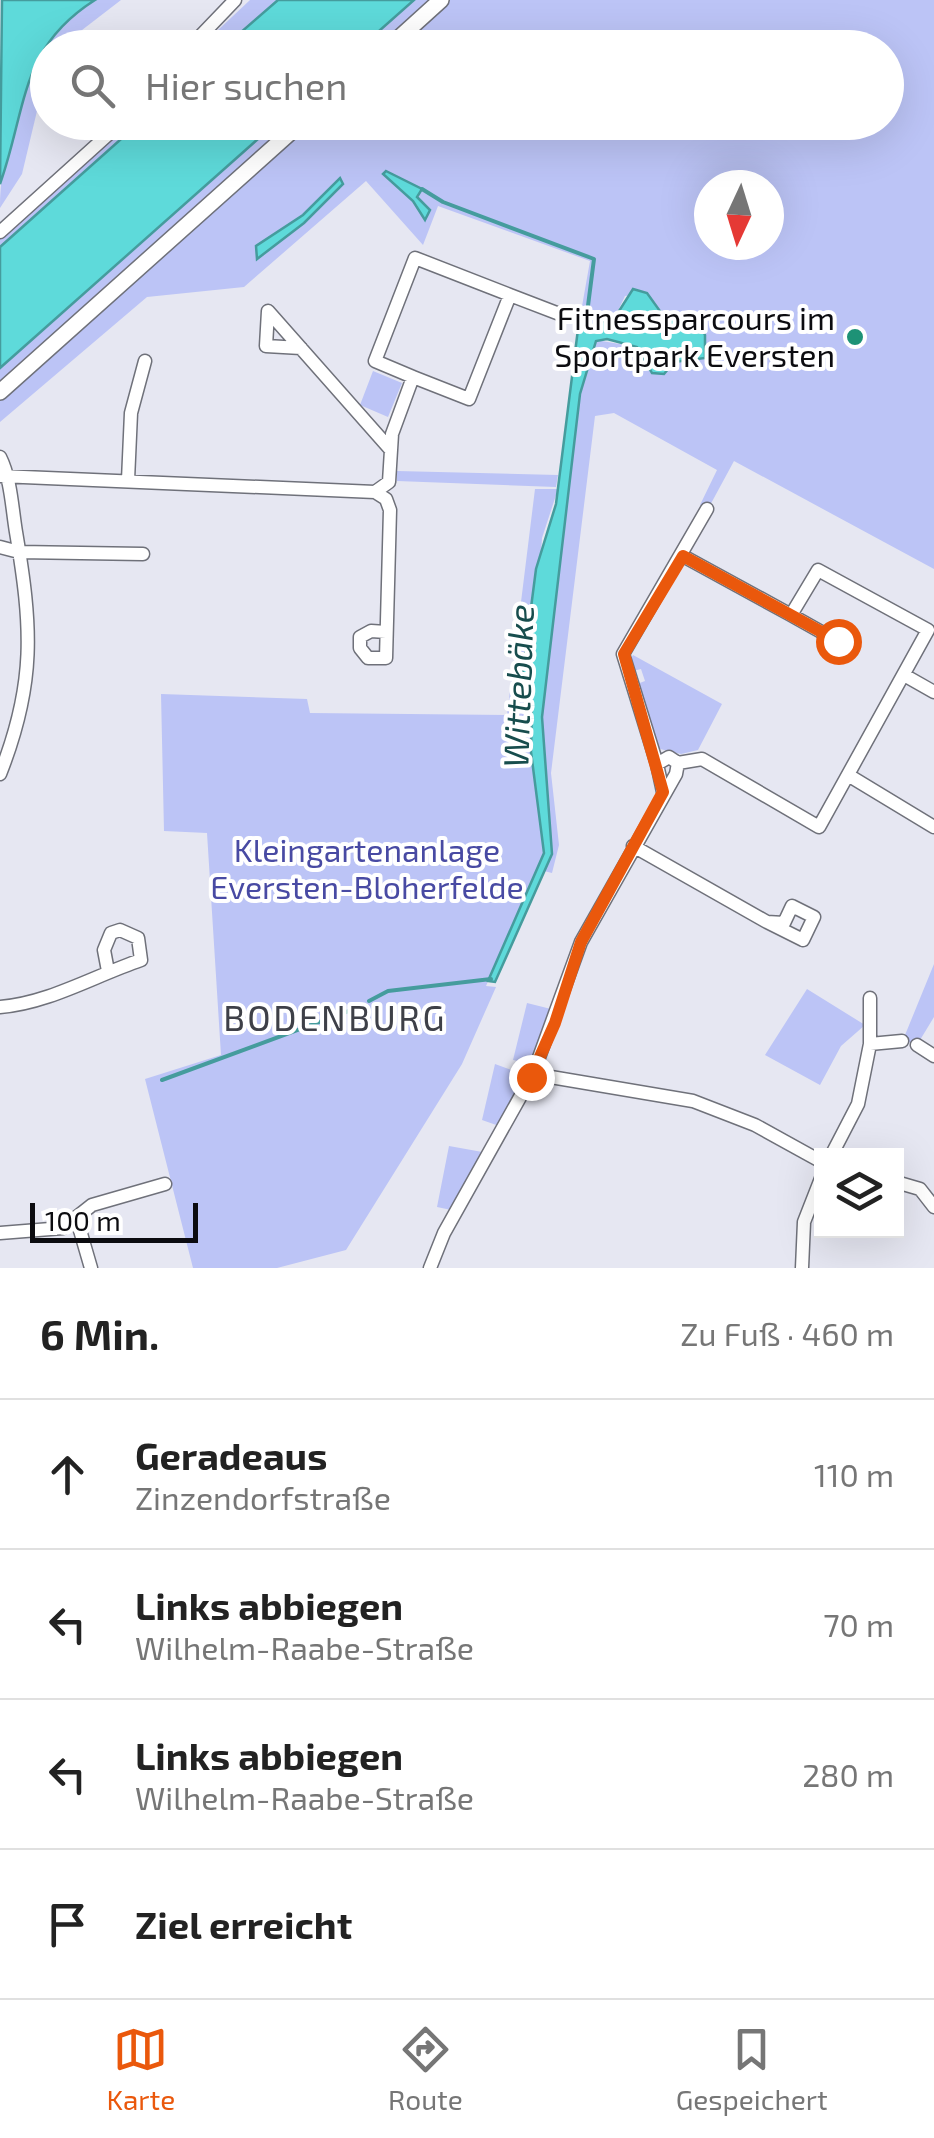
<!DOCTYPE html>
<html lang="de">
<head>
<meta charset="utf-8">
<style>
	body { margin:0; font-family:"Exo 2",sans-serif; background:#f2f2f2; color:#222 }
	.controls { position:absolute; right:30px; bottom:30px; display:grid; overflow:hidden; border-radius:0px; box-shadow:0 10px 40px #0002 }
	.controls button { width:90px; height:90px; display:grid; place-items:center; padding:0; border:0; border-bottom:2px solid #e0e0e0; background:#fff; color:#222; font:50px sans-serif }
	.compass { position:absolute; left:694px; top:170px; width:90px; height:90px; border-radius:50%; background:#fff; box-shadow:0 10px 40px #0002; rotate:184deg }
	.scale { position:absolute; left:30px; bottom:25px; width:168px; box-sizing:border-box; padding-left:10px; border:5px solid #0c0c10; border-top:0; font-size:28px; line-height:35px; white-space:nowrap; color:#0c0c10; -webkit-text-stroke:8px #fff; paint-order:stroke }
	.stop { position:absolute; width:30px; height:30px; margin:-22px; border:8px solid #ea580c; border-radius:50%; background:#fff }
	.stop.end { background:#ea580c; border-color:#fff; box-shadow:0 2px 10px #0008 }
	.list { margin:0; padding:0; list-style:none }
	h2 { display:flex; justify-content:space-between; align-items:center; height:130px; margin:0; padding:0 40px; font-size:42px }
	h2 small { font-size:32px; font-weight:400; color:#767676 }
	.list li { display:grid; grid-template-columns:65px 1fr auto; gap:30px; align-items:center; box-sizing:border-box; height:150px; padding:0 40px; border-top:2px solid #e0e0e0 }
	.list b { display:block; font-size:38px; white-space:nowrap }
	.list p { margin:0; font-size:32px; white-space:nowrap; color:#767676 }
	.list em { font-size:32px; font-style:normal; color:#767676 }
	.icon { flex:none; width:55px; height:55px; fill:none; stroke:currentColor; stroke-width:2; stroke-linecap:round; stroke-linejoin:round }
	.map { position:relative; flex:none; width:934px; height:1268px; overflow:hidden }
	.search { position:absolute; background:#fff; box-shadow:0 10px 40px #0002; left:30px; right:30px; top:30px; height:110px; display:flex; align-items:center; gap:25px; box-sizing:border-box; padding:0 35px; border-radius:55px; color:#767676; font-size:38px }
	.sheet { height:730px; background:#fff }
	nav { display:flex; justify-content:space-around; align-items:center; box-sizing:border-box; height:140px; border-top:2px solid #e0e0e0; background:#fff; font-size:28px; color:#767676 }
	nav a { display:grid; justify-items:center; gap:5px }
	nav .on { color:#ea580c }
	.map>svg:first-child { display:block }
	.green { fill:#bcc4f6; fill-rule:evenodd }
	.water { fill:#5edada; stroke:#459c9d; stroke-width:2.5 }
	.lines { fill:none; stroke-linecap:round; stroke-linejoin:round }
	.stream { stroke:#459c9d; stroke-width:4 }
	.minor-casing { stroke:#6f717a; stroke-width:15 }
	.tertiary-casing { stroke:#6f717a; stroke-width:18 }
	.minor { stroke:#fff; stroke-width:12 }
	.tertiary { stroke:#fff; stroke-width:15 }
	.route { stroke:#ea580c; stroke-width:12 }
	.poi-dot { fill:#1d9276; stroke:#fff; stroke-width:4 }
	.labels { text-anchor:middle; stroke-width:8; stroke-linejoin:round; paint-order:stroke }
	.poi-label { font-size:32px; fill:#0c0c10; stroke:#fff; text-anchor:end }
	.park-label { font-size:32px; fill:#484aa3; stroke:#fff }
	.water-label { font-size:35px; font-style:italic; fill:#174d4d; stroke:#fff }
	.neighbourhood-label { font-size:35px; letter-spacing:2.5px; fill:#3e4048; stroke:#fff }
</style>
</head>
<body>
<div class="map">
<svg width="934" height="1268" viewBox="0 0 934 1268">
	<rect width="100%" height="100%" fill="#e6e7f2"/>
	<!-- green -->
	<path class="green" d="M95,0H121L60,47L48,48L47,69L22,174L0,208C0,156 18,85 47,41C58,23 78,11 95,0Z
		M250,0H278L224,47L199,48Z
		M414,0H934V569L734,461L708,509L700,505L717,470L614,413L595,416L551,773L559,845L552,873L544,871L552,854L542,717L580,393L596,340L637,347L651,373L698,322L662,314L647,293L625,296L614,319L578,329L590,261L438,206L423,245L366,181L244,287L147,297L0,422V368L276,123L886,122V48L361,47ZM709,185H769V245H709Z
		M122,123H139L0,247V232Z
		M373,371L402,383L388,417L360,405Z
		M397,471L558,475L556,487L397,481Z
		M535,489H558L542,538L532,691L531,752L544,853L486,986L496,987L462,1064L346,1250L277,1268H193L145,1079L221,1055L207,833L164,831L161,694L307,699L310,713L507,715Z
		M633,655L722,704L698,750L681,754L656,748L637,684L645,681L641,669L633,671L628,664Z
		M934,964V1017L917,1045L903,1040Z
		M807,989L865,1025L841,1046L820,1085L765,1055Z
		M527,1003L559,1011L537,1065L513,1060Z
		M495,1064L531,1077L502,1127L482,1120Z
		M449,1146L488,1153L456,1211L437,1207Z"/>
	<!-- water -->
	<path class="water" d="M2,0H95C19,48 27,108 0,184Z
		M278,0H414L361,47H224Z
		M139,123H276L0,368V247Z
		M386,171L422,189L417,197L430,210L425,220L413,201L383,174Z
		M340,178L343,184L304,223L257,259L256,246L303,215Z
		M633,289L647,293L662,314L698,322L705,335V358L674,362L664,374L652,373L637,347L607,339L596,341L580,394L542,717L552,854L495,982L488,981L544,853L531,752L532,692L521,685L536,569L556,504L578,329L614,319Z"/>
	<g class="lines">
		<!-- stream -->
		<path class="stream" d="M422,189L443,202L594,259L585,329
			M369,1001L388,991L491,979
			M162,1080L357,1008"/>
		<!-- minor casing -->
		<g class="minor-casing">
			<path id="minor" d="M189,48L235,0
				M0,232L122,122
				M510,295L562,315
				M301,348L266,346L268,311L390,449
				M0,457C11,479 12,508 16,532C32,627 36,683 0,774
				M0,476L375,492L386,499L390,510L386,658H368L360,648V637L371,631L386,632
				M128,480L131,413L145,361
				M375,492L389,482L392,434L413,377L469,399L510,295L415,258L375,361L413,377
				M0,547L19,552L143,554
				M683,556L791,615
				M904,675L934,692
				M678,763L702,759L819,827L928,630L818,570L791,615L841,643
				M657,764L623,654L707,509
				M848,775L934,827
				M633,846L767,922
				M792,906L814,917L803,940L767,922L784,923Z
				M0,1007C49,1003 94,976 141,960L138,938L120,930L111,933L104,950L108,971
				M870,1044V998
				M917,1045L934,1056
				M533,1074L693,1101L755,1125L822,1162
				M831,1156L858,1104L870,1044L902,1041
				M896,1182L920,1189L934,1207
				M77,1220L91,1268
				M0,1233L63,1228L92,1205L165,1184
				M430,1268L444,1233L533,1074L581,942L676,774L678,763L669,757L657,764L663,792
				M802,1268L804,1222L822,1176"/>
		</g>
		<!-- tertiary casing -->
		<g class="tertiary-casing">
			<path id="tertiary" d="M388,48L441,0
				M0,392L302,122"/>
		</g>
		<!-- minor -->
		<use href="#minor" class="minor"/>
		<!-- tertiary -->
		<use href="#tertiary" class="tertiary"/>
	</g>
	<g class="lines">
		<!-- route -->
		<path class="route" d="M531,1077L555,1023L581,942L663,792L624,654L683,556L838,641"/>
	</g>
	<!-- markers -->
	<circle class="poi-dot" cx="855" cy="337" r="10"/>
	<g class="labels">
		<!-- poi labels -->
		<g class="poi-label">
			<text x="835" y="330">Fitnessparcours im<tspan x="835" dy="37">Sportpark Eversten</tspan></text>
		</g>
		<!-- park labels -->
		<g class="park-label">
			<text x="367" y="862">Kleingartenanlage<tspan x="367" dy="37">Eversten-Bloherfelde</tspan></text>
		</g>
		<!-- water labels -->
		<g class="water-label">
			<text transform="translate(519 686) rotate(-88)" y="12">Wittebäke</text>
		</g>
		<!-- neighbourhood labels -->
		<g class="neighbourhood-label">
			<text x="335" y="1031">BODENBURG</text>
		</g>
	</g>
</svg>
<div class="controls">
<button><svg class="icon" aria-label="layers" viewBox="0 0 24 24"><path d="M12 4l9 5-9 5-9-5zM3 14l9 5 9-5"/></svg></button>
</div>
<svg class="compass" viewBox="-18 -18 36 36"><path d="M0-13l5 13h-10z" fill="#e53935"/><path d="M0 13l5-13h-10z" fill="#767676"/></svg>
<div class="scale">100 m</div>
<div class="stop" style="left:838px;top:641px"></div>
<div class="stop end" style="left:531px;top:1077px"></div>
<div class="search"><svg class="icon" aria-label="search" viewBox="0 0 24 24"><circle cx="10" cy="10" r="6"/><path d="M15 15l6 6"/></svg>Hier suchen</div>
</div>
<section class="sheet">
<h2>6 Min.<small>Zu Fuß · 460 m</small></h2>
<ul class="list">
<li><svg class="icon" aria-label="ahead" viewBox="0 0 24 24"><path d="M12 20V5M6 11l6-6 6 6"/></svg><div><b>Geradeaus</b><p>Zinzendorfstraße</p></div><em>110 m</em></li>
<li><svg class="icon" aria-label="left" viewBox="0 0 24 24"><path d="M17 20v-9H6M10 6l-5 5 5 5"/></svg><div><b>Links abbiegen</b><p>Wilhelm-Raabe-Straße</p></div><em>70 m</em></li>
<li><svg class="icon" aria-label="left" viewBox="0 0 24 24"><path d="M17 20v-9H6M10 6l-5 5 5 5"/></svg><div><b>Links abbiegen</b><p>Wilhelm-Raabe-Straße</p></div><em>280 m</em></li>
<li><svg class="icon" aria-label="arrive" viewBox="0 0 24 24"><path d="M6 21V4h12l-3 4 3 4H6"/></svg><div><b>Ziel erreicht</b></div></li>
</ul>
</section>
<nav>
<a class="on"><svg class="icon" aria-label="map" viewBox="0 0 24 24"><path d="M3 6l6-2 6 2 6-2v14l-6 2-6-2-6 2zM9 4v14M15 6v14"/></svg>Karte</a>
<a><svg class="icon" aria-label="directions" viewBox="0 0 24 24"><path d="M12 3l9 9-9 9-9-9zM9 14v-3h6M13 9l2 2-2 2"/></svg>Route</a>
<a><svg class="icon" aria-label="saved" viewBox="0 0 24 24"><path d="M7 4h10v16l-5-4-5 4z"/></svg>Gespeichert</a>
</nav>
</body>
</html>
